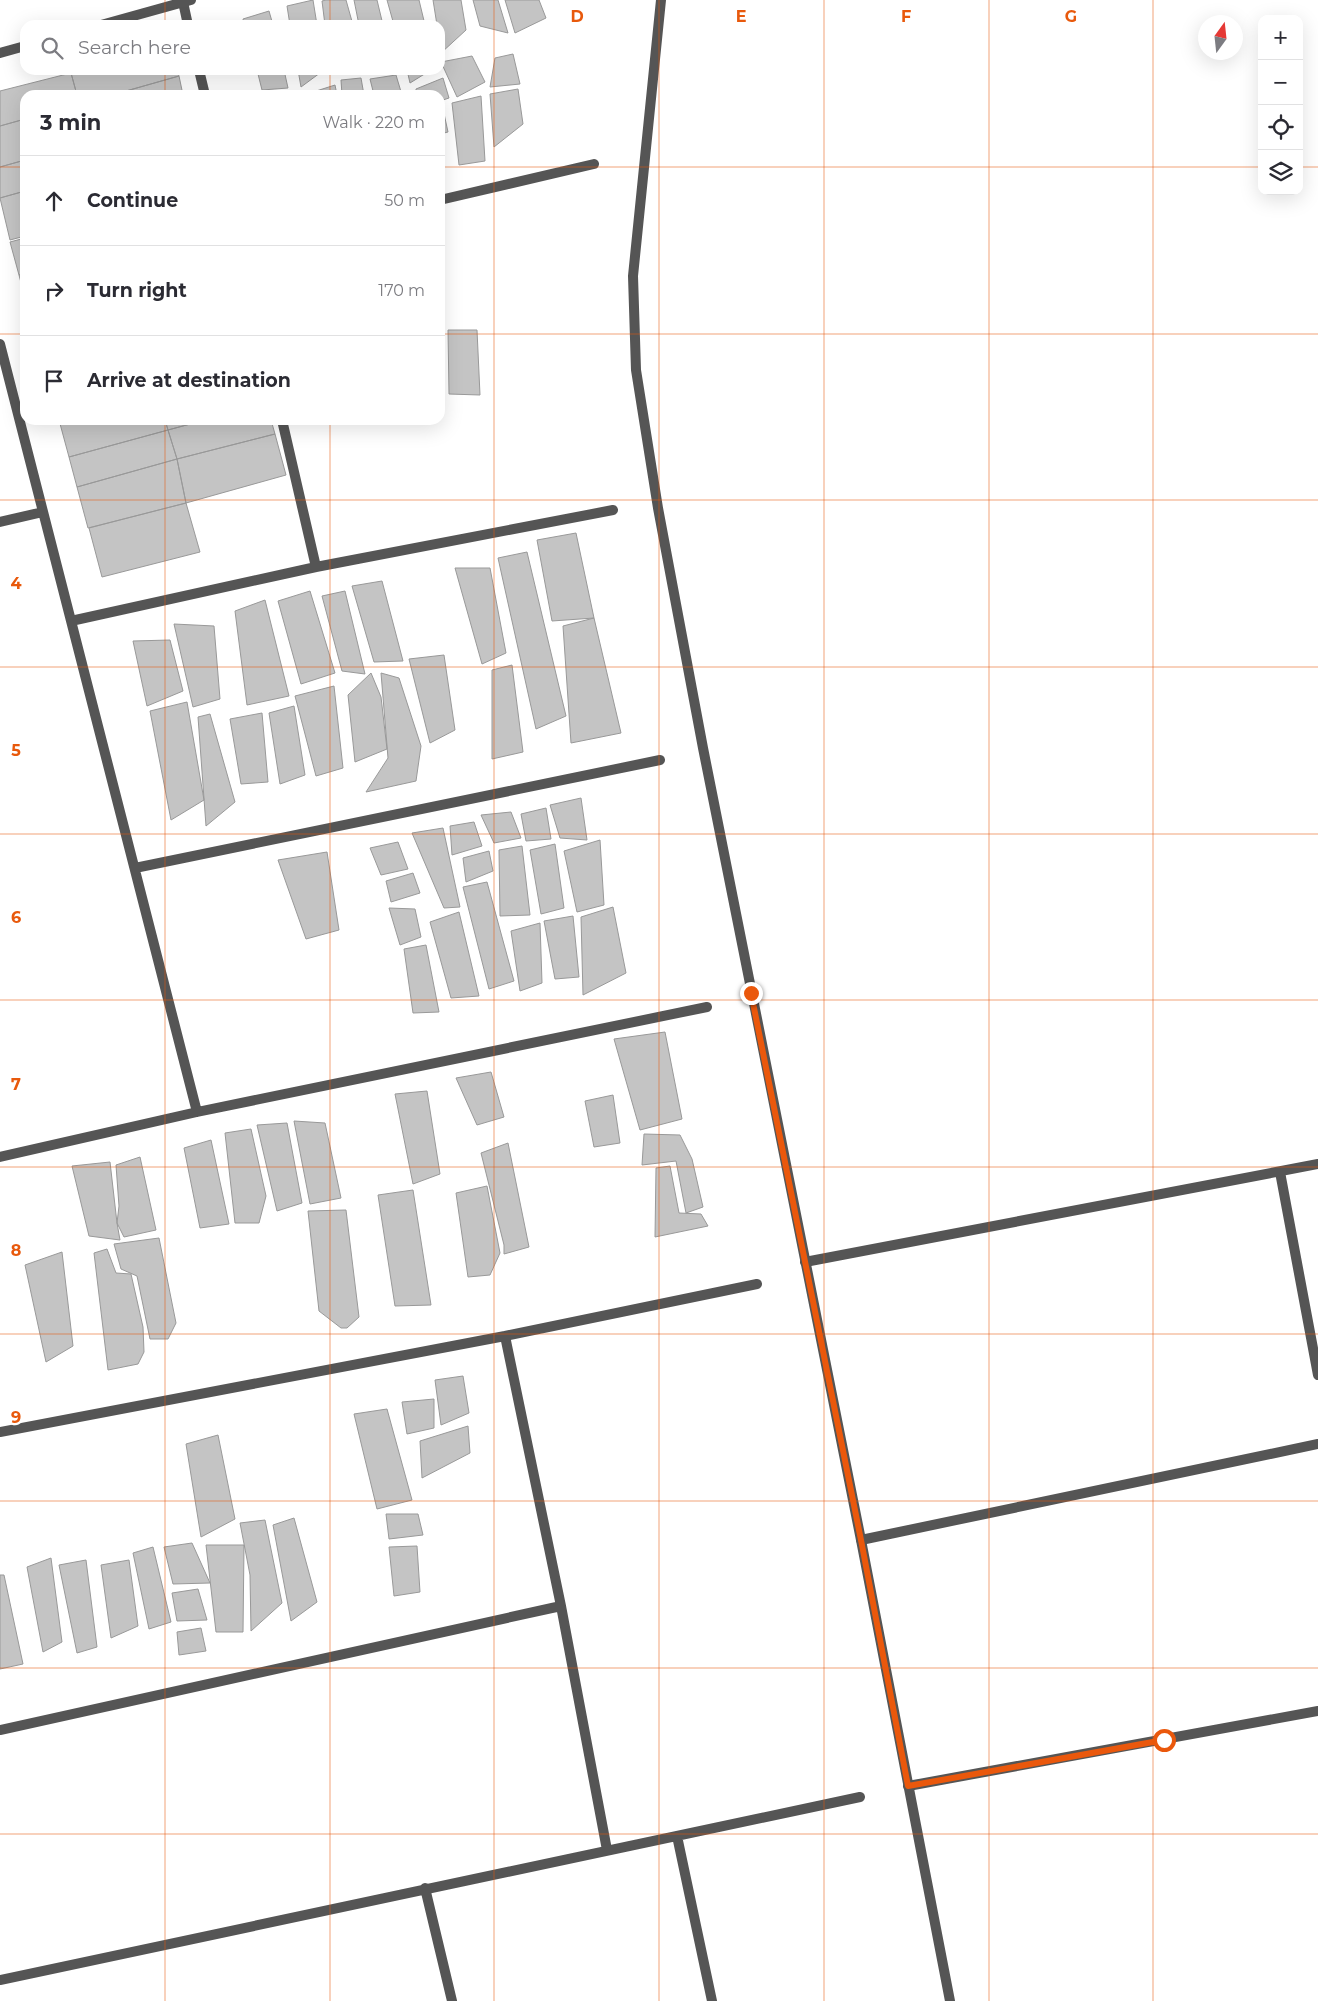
<!DOCTYPE html>
<html lang="en">
<head>
<meta charset="utf-8">
<style>
	body { margin:0; font-family:Montserrat,sans-serif; background:#f7f7f7; color:#2b2b33 }
	.controls { position:absolute; right:15px; top:15px; display:grid; overflow:hidden; border-radius:10px; box-shadow:0 5px 20px #0002 }
	.controls button { width:45px; height:45px; display:grid; place-items:center; padding:0; border:0; border-bottom:1px solid #e1e1e2; background:#fff; color:#2b2b33; font:25px sans-serif }
	.compass { position:absolute; left:1198px; top:15px; width:45px; height:45px; border-radius:50%; background:#fff; box-shadow:0 5px 20px #0002; rotate:15deg }
	.stop { position:absolute; width:15px; height:15px; margin:-11px; border:4px solid #ea580c; border-radius:50%; background:#fff }
	.stop.end { background:#ea580c; border-color:#fff; box-shadow:0 1px 5px #0008 }
	.list { margin:0; padding:0; list-style:none }
	h2 { display:flex; justify-content:space-between; align-items:center; height:65px; margin:0; padding:0 20px; font-size:21px }
	h2 small { font-size:16px; font-weight:400; color:#7c7c81 }
	.list li { display:grid; grid-template-columns:32px 1fr auto; gap:15px; align-items:center; box-sizing:border-box; height:90px; padding:0 20px; border-top:1px solid #e1e1e2 }
	.list b { display:block; font-size:19px; white-space:nowrap }
	.list em { font-size:16px; font-style:normal; color:#7c7c81 }
	.icon { flex:none; width:28px; height:28px; fill:none; stroke:currentColor; stroke-width:2; stroke-linecap:round; stroke-linejoin:round }
	.map { position:relative; flex:none; width:1318px; height:2001px; overflow:hidden }
	.search { position:absolute; background:#fff; box-shadow:0 5px 20px #0002; left:20px; top:20px; width:425px; height:55px; display:flex; align-items:center; gap:12px; box-sizing:border-box; padding:0 18px; border-radius:15px; color:#7c7c81; font-size:19px }
	.panel { position:absolute; background:#fff; box-shadow:0 5px 20px #0002; left:20px; top:90px; width:425px; height:335px; border-radius:15px }
	.map>svg:first-child { display:block }
	.building { fill:#c4c4c4; stroke:#999 }
	.lines { fill:none; stroke-linecap:round; stroke-linejoin:round }
	.minor { stroke:#555; stroke-width:10 }
	.tertiary { stroke:#555; stroke-width:10 }
	.route { stroke:#ea580c; stroke-width:6 }
	.grid { fill:none; stroke:#e8590c; stroke-width:1; stroke-opacity:0.55 }
	.grid-label { font-size:16px; text-anchor:middle; font-weight:bold; fill:#e8590c; stroke:#fff; stroke-width:4.5; stroke-linejoin:round; paint-order:stroke }
</style>
</head>
<body>
<div class="map">
<svg width="1318" height="2001" viewBox="0 0 1318 2001">
	<rect width="100%" height="100%" fill="#fff"/>
	<!-- building -->
	<path class="building" d="M313,0L317,25H290L287,6Z
		M326,0H346L353,25H325L322,1Z
		M354,0H377L383,25H359Z
		M387,0H419L425,25H394Z
		M433,0H461L466,30L441,53L440,25H437Z
		M473,0H498L508,33L480,26Z
		M505,0H539L546,18L515,33Z
		M269,11L273,25H244L243,19Z
		M513,54L520,84L490,87L495,58Z
		M472,56L485,82L457,97L441,62Z
		M81,70H177L179,76L112,95H77L71,73Z
		M257,70H284L288,88L262,90Z
		M298,70H324L301,87Z
		M368,70H383L363,74Z
		M407,70H431L410,83Z
		M71,73L77,95H25V119L0,126V91Z
		M396,75L402,95H374L370,79Z
		M179,76L183,95H112Z
		M361,78L364,95H342L341,80Z
		M443,78L449,98L440,101V95H416V89Z
		M335,85L337,95H310V93Z
		M518,89L523,124L494,147L490,94Z
		M481,96L485,161L459,165L452,103Z
		M440,109H443L448,132L440,134Z
		M25,119V160L0,167V126Z
		M25,160V191L0,198V167Z
		M25,191V236L10,240L0,198Z
		M25,238V274L19,275L10,242Z
		M25,274V298L19,275Z
		M448,330H477L480,395L449,394Z
		M59,420H165L168,430L69,457Z
		M165,420H205L168,430Z
		M205,420H271L275,434L177,459L168,430Z
		M168,430L177,459L77,487L69,457Z
		M275,434L286,475L186,503L177,459Z
		M177,459L186,503L88,528L77,487Z
		M186,503L200,552L102,577L89,528Z
		M576,533L594,618L552,621L537,540Z
		M527,552L566,716L536,729L498,558Z
		M455,568H490L506,653L482,664Z
		M382,581L403,661L374,662L352,586Z
		M310,591L335,673L301,684L278,601Z
		M345,591L365,674L342,671L322,596Z
		M265,600L289,696L247,705L235,611Z
		M594,618L621,733L571,743L563,626Z
		M174,624L214,626L220,699L193,707Z
		M170,640L183,691L147,706L133,641Z
		M444,655L455,730L430,743L409,659Z
		M512,665L523,752L492,759V670Z
		M371,673L381,697L387,749L355,762L348,695Z
		M381,673L399,678L421,746L416,781L366,792L388,758Z
		M334,686L343,768L316,776L295,696Z
		M187,702L204,800L171,820L150,711Z
		M294,706L305,775L280,784L269,713Z
		M262,713L268,782L241,784L230,719Z
		M210,714L235,802L206,826L198,717Z
		M581,798L587,840L560,838L550,805Z
		M546,808L551,839L526,841L521,814Z
		M511,812L521,838L494,843L481,815Z
		M474,822L482,846L452,855L450,826Z
		M443,828L460,907L444,908L412,833Z
		M600,840L604,905L577,912L564,851Z
		M398,842L408,869L381,875L370,848Z
		M555,844L564,908L541,914L530,850Z
		M522,846L530,915L500,916L499,850Z
		M489,851L493,871L466,882L463,858Z
		M327,852L339,930L306,939L278,860Z
		M413,873L420,893L391,902L386,881Z
		M487,882L514,981L489,989L463,887Z
		M613,907L626,973L583,995L581,917Z
		M389,908L415,909L421,937L400,945Z
		M459,912L479,996L451,998L430,922Z
		M573,916L579,977L555,979L544,921Z
		M540,923L542,983L520,991L511,931Z
		M426,945L439,1012L413,1013L404,949Z
		M665,1032L682,1119L640,1130L614,1039Z
		M491,1072L504,1117L477,1125L456,1078Z
		M427,1091L440,1174L413,1184L395,1094Z
		M613,1095L620,1143L594,1147L585,1101Z
		M294,1121L325,1123L341,1198L310,1204Z
		M287,1123L302,1203L277,1211L257,1125Z
		M251,1129L266,1196L259,1223H235L225,1133Z
		M644,1134L680,1135L692,1159L703,1207L686,1213L676,1161L642,1165Z
		M211,1140L229,1224L200,1228L184,1148Z
		M508,1143L529,1247L504,1254V1245L481,1153Z
		M140,1157L156,1230L124,1237L117,1223L119,1206L116,1165Z
		M110,1162L117,1223L120,1240L89,1236L72,1166Z
		M670,1166L679,1213L701,1214L708,1226L655,1237L656,1168Z
		M487,1186L500,1253L490,1275L468,1277L456,1193Z
		M413,1190L431,1305L395,1306L378,1195Z
		M346,1210L359,1317L347,1328H341L319,1311L308,1211Z
		M159,1238L176,1323L168,1339H150L137,1276L121,1269L114,1244Z
		M107,1249L116,1273L131,1274L143,1327L144,1352L138,1364L108,1370L94,1253Z
		M62,1252L73,1346L46,1362L25,1265Z
		M463,1376L469,1413L441,1425L435,1380Z
		M434,1399V1428L407,1434L402,1402Z
		M387,1409L412,1500L377,1509L354,1414Z
		M468,1426L470,1453L422,1478L420,1441Z
		M218,1435L235,1519L201,1537L186,1444Z
		M386,1514H418L423,1535L389,1539Z
		M294,1518L317,1602L291,1621L273,1525Z
		M265,1520L282,1603L251,1631L250,1575L240,1523Z
		M192,1543L210,1583L173,1584L164,1547Z
		M206,1545H244L243,1632H216Z
		M417,1546L420,1592L394,1596L389,1547Z
		M153,1547L171,1622L149,1629L133,1553Z
		M51,1558L62,1642L43,1652L27,1567Z
		M86,1560L97,1647L77,1653L59,1565Z
		M129,1560L138,1626L111,1638L101,1565Z
		M0,1575H4L23,1664L0,1669Z
		M198,1589L207,1620L177,1621L172,1593Z
		M201,1628L206,1651L179,1655L177,1632Z"/>
	<g class="lines">
		<!-- minor -->
		<path class="minor" d="M183,2L188,25
			M101,25L191,0
			M0,53L25,46
			M199,70L205,95
			M440,200L594,164
			M0,344L197,1112
			M282,420L316,567
			M0,522L43,512
			M71,621L316,567L613,510
			M135,868L660,760
			M0,1157L197,1112L707,1007
			M1280,1172L1318,1375
			M805,1262L1318,1164
			M505,1336L561,1606L607,1850
			M0,1432L505,1336L757,1284
			M861,1540L1318,1444
			M0,1730L561,1606
			M908,1786L1318,1711
			M677,1836L712,2001
			M425,1888L452,2001
			M0,1980L860,1797"/>
		<!-- tertiary -->
		<path class="tertiary" d="M661,0L633,276L636,370L658,508L703,748L861,1540L950,2001"/>
	</g>
	<g class="lines">
		<!-- route -->
		<path class="route" d="M751,993L861,1540L908,1786L1164,1740"/>
	</g>
	<!-- grid -->
	<path class="grid" d="M165,0V25M330,0V25M494,0V2001M659,0V2001M824,0V2001M989,0V2001M1153,0V2001M165,70V95M330,70V95M0,167H25M440,167H1262M1299,167H1318M0,334H25M440,334H1318M165,420V2001M330,420V2001M0,500H1318M0,667H1318M0,834H1318M0,1000H1318M0,1167H1318M0,1334H1318M0,1501H1318M0,1668H1318M0,1834H1318"/>
	<g class="grid-label">
		<text x="577" y="22">D</text>
		<text x="741" y="22">E</text>
		<text x="906" y="22">F</text>
		<text x="1071" y="22">G</text>
		<text x="16" y="589">4</text>
		<text x="16" y="756">5</text>
		<text x="16" y="923">6</text>
		<text x="16" y="1090">7</text>
		<text x="16" y="1256">8</text>
		<text x="16" y="1423">9</text>
	</g>
</svg>
<div class="controls">
<button>+</button>
<button>−</button>
<button><svg class="icon" aria-label="locate" viewBox="0 0 24 24"><circle cx="12" cy="12" r="6"/><path d="M12 2v4M12 18v4M2 12h4M18 12h4"/></svg></button>
<button><svg class="icon" aria-label="layers" viewBox="0 0 24 24"><path d="M12 4l9 5-9 5-9-5zM3 14l9 5 9-5"/></svg></button>
</div>
<svg class="compass" viewBox="-18 -18 36 36"><path d="M0-13l5 13h-10z" fill="#e53935"/><path d="M0 13l5-13h-10z" fill="#7c7c81"/></svg>
<div class="stop" style="left:1164px;top:1740px"></div>
<div class="stop end" style="left:751px;top:993px"></div>
<div class="search"><svg class="icon" aria-label="search" viewBox="0 0 24 24"><circle cx="10" cy="10" r="6"/><path d="M15 15l6 6"/></svg>Search here</div>
<section class="panel">
<h2>3 min<small>Walk · 220 m</small></h2>
<ul class="list">
<li><svg class="icon" aria-label="ahead" viewBox="0 0 24 24"><path d="M12 20V5M6 11l6-6 6 6"/></svg><div><b>Continue</b></div><em>50 m</em></li>
<li><svg class="icon" aria-label="right" viewBox="0 0 24 24"><path d="M7 20v-9h11M14 6l5 5-5 5"/></svg><div><b>Turn right</b></div><em>170 m</em></li>
<li><svg class="icon" aria-label="arrive" viewBox="0 0 24 24"><path d="M6 21V4h12l-3 4 3 4H6"/></svg><div><b>Arrive at destination</b></div></li>
</ul>
</section>
</div>
</body>
</html>
